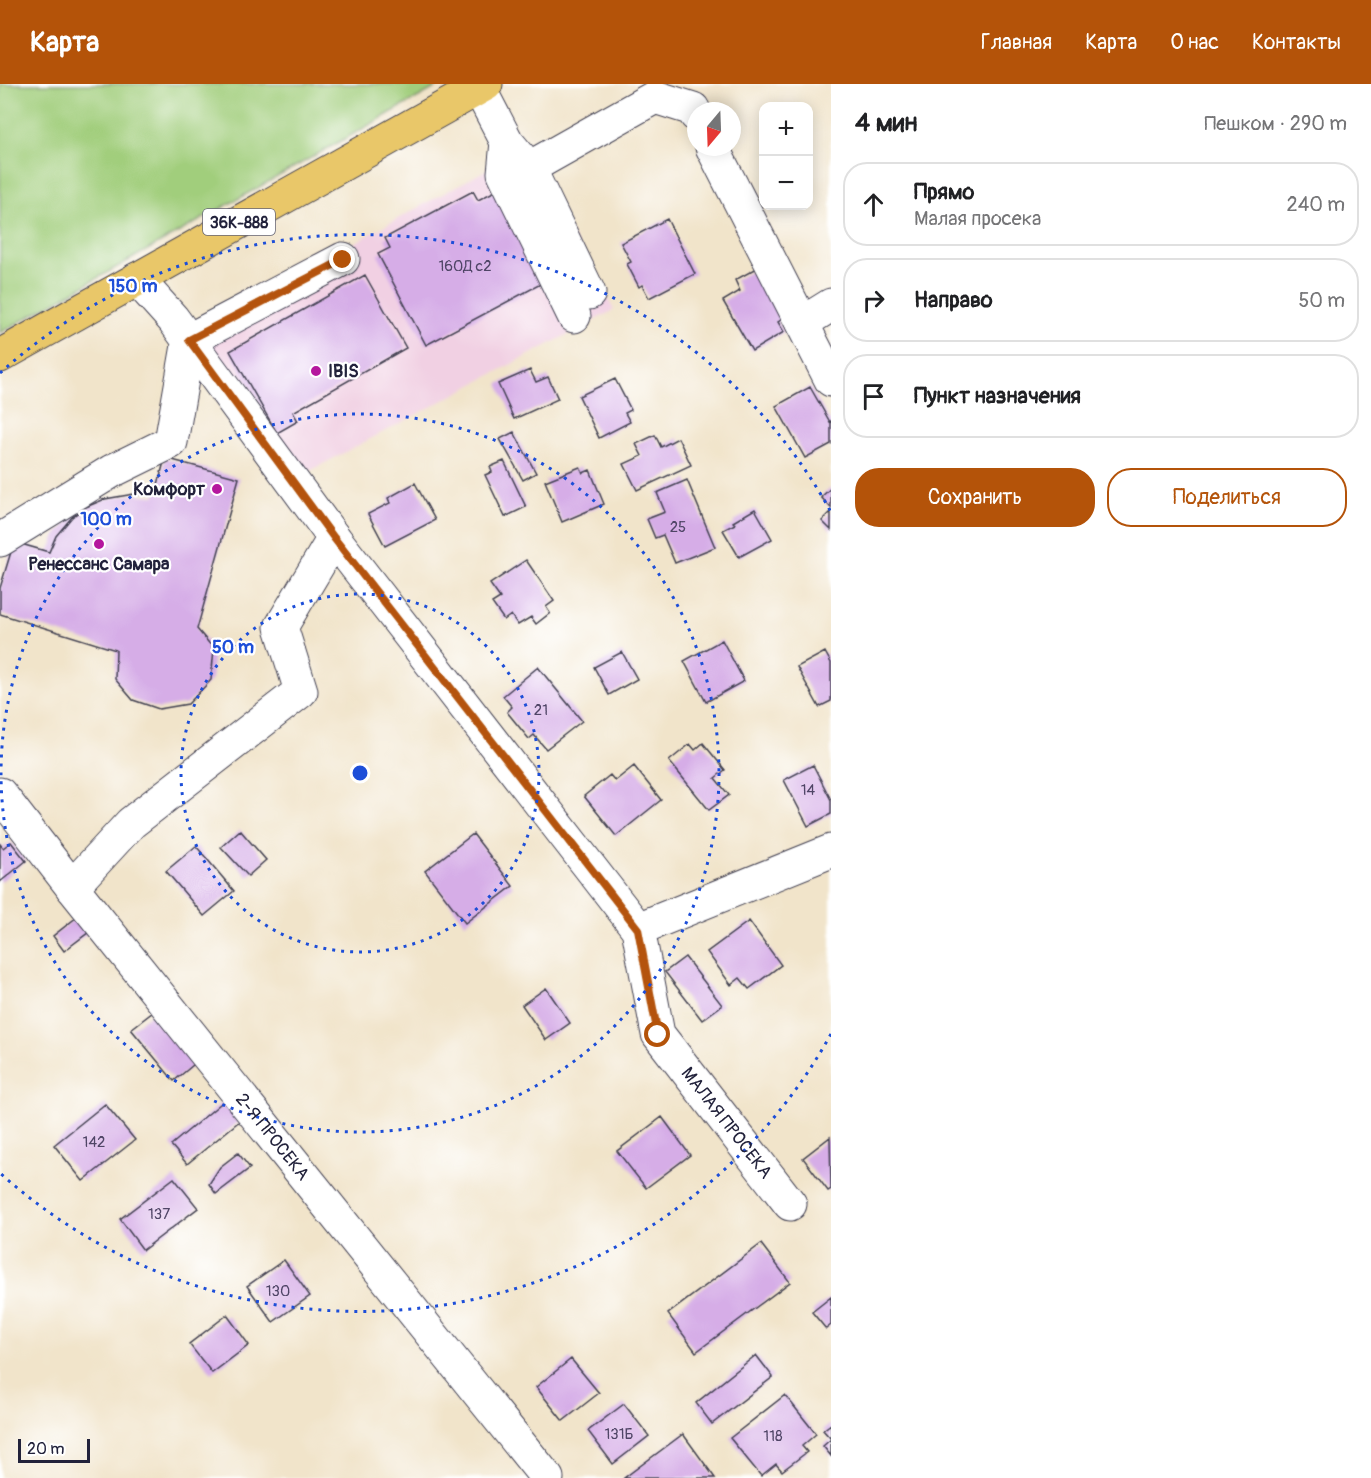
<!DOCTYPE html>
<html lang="ru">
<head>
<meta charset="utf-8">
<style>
	body { margin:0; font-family:Pangolin,sans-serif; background:#f2f2f2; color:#202124 }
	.controls { position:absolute; right:18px; top:18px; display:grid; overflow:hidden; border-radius:12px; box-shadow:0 3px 15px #0003 }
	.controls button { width:54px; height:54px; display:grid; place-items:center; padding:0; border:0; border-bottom:2px solid #e0e0e0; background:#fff; color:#202124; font:30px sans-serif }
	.compass { position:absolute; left:687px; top:18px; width:54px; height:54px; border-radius:50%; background:#fff; box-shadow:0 3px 15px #0003; rotate:199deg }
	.scale { position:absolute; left:18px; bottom:15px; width:72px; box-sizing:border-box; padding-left:6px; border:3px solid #22223b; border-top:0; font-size:16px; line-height:21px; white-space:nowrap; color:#22223b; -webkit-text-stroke:4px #fff; paint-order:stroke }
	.stop { position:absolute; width:18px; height:18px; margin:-14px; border:4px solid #b45309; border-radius:50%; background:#fff }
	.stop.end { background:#b45309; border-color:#fff; box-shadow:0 2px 6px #0008 }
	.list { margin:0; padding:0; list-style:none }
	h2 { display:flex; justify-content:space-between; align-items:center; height:78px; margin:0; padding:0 24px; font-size:26px }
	h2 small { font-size:20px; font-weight:400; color:#757577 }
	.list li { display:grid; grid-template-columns:39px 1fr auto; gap:18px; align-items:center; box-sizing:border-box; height:84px; margin:0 12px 12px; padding:0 12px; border:2px solid #e0e0e0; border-radius:24px }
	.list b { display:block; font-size:22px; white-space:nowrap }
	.list p { margin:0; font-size:20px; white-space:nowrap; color:#757577 }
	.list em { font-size:20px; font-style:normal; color:#757577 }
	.actions { display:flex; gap:12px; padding:18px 24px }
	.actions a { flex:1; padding:14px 0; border:2px solid #b45309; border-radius:24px; text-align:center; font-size:21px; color:#b45309 }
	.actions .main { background:#b45309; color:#fff }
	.icon { flex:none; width:33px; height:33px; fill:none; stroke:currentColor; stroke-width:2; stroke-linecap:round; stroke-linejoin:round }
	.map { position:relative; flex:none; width:831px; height:1394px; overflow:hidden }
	header { display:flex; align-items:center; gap:36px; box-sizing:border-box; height:84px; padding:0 30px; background:#b45309; color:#fff }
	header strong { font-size:28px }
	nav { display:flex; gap:33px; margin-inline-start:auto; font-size:21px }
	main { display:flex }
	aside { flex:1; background:#fff }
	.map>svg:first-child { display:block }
	.built { fill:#f1d0e3 }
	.green { fill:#a1ce7c; stroke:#62785c; stroke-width:1.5 }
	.building { fill:#d6ade7 }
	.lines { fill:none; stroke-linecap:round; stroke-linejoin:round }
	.minor-casing { stroke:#413f50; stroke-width:35 }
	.major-casing { stroke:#413f50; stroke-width:35 }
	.minor { stroke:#fff; stroke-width:33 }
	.major { stroke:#e9c769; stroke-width:33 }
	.route { stroke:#b45309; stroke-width:8 }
	.ring { fill:none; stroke:#1d4ed8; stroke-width:3; stroke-dasharray:3 6 }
	.poi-dot { fill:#b5179e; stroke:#fff; stroke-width:2 }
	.labels { text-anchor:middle; stroke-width:4.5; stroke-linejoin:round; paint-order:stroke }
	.number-label { font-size:15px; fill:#4f4566 }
	.shield { fill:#fff; stroke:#646476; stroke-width:1.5 }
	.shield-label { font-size:16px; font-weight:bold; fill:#22223b }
	.poi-label { font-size:18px; font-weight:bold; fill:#22223b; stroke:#fff; text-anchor:start }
	.street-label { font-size:18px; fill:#22223b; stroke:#fff }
	.centre { fill:#1d4ed8; stroke:#fff; stroke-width:3 }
	.ring-label { font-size:18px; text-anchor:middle; font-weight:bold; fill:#1d4ed8; stroke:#fff; stroke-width:4.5; stroke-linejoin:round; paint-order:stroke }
</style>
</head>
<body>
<header>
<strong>Карта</strong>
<nav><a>Главная</a><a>Карта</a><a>О нас</a><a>Контакты</a></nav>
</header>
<main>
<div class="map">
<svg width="831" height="1394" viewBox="0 0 831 1394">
	<rect width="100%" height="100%" fill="#fff"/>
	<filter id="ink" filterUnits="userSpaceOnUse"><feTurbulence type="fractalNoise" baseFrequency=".0167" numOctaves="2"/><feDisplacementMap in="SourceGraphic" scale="12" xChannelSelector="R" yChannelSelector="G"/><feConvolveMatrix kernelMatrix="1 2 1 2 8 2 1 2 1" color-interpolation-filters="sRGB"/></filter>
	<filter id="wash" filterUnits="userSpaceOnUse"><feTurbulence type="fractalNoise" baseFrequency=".008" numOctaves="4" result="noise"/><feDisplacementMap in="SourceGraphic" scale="24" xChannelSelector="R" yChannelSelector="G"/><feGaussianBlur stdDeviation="1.35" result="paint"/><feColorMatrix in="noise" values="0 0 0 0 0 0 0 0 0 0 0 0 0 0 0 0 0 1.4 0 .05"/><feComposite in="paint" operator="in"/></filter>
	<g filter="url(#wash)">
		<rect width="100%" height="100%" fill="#f1e4ca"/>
		<!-- built -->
		<path class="built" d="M524,65L614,226L304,390L191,249Z"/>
		<!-- green -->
		<path class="green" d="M0,0H442L0,249Z"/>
		<g id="blocks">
			<!-- building -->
			<path class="building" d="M503,103L552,194L426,261L378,170L390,164L385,154L473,107L478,116Z
				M667,135L695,190L649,214L642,201L639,203L627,180L631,178L621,159Z
				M759,183L787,232L778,238L784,248L752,267L723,217L740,207L735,196Z
				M365,191L406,264L293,328L298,337L277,349L230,267Z
				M530,286L536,298L548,293L558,315L514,335L498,300Z
				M615,295L631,326L625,329L630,338L599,354L579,312Z
				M810,303L830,338L831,337V360L805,374L776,322Z
				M514,348L536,389L523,396L500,355Z
				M655,351L661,363L678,354L691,381L637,406L624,380L642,372L636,360Z
				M165,374L239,394L197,545L214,565L211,596L188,620L159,625L133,616L115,595L116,566L0,530V504L14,458L49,468L56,452L72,433L86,423L105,415L134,410L155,412Z
				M504,377L526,423L505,433L485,391L492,388L490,383Z
				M580,383L583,389L590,386L604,420L562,438L545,397Z
				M687,396L715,463L675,479L663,451L655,454L647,435L665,428L657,409Z
				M415,399L435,436L385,462L368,430L390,419L388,414Z
				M831,404V424L821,413Z
				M755,425L772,455L739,473L723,446L735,440L733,438Z
				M831,428V446L822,437Z
				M526,476L554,517L546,523L550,529L536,540L531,533L518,541L511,531L504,536L492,519L500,514L490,500Z
				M722,556L744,597L706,618L684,577Z
				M622,568L637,595L609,611L594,583Z
				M825,568L831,579V617L819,623L797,583Z
				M538,583L582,637L546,665L534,651L529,655L507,628L512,623L503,612Z
				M703,659L725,686L715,694L729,711L709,726L669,677L690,660L695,666Z
				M813,681L831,716V730L808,742L784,696Z
				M634,682L661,716L616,752L584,712L610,691L615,697Z
				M240,746L266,776L248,792L221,763Z
				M473,750L513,802L465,839L425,787Z
				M11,758L26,777L0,798V760L3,764Z
				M196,762L234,807L204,832L166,787Z
				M77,833L89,848L64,867L53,852Z
				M749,837L781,881L749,905L740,894L731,901L707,868Z
				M685,873L722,921L702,936L665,888Z
				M546,904L570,939L546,956L522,921Z
				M157,925L199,976L174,997L131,945Z
				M226,1015L242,1035L187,1080L171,1061Z
				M105,1020L135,1056L83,1097L54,1061Z
				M662,1033L690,1071L646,1104L617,1067Z
				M830,1053L831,1105L828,1107L803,1074Z
				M238,1069L250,1084L216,1110L209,1100L220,1083Z
				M174,1094L198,1124L143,1166L120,1135Z
				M761,1160L790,1198L696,1268L668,1230Z
				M284,1176L310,1212L273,1238L247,1202Z
				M831,1213V1241L826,1245L812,1228Z
				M227,1231L249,1261L212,1289L189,1260Z
				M756,1271L773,1293L712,1340L696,1319Z
				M571,1275L599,1309L563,1337L536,1303Z
				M785,1311L816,1350L802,1362L807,1368L782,1387L776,1380L761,1392L730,1354Z
				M624,1320L649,1352L613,1380L588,1347Z
				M831,1340V1372L823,1362L831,1355L823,1346Z
				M683,1350L715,1394H624Z"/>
		</g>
	</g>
	<g filter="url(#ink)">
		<use href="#blocks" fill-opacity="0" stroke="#413f50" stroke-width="1.5"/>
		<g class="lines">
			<!-- minor casing -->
			<g class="minor-casing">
				<g id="minor">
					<path d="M479,4L507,58L529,84L589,209"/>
					<path d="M507,58L504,89L574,232"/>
					<path d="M712,63L831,296"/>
					<path d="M529,84L655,13L693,25L696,31"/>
					<path id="s1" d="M137,195L173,235L334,454L638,845L658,950L790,1120"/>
					<path d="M802,239L831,221"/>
					<path d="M0,456L112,387L171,358L189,256L343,175"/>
					<path id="s2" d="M0,710L72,803L547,1394"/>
					<path d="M72,803L131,739L301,607L281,543L334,454"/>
					<path d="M638,845L831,767"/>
				</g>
			</g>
			<!-- major casing -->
			<g class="major-casing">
				<path id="major" d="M0,272L486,0"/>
			</g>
			<!-- minor -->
			<use href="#minor" class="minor"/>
			<!-- major -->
			<use href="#major" class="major"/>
		</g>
	</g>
	<g class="lines" filter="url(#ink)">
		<!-- route -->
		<path class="route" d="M343,176L189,256L334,454L638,845L658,951"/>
	</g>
	<!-- distance rings -->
	<g class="ring">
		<circle cx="360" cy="689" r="179"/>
		<circle cx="360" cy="689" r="359"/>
		<path d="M831 950A538 538 0 0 1 0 1089M0 289A538 538 0 0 1 831 428"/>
	</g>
	<!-- markers -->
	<g class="poi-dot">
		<circle cx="316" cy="287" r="6"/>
		<circle cx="217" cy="405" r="6"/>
		<circle cx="99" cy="460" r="6"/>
	</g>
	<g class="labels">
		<!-- number labels -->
		<g class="number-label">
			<text x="465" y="187">160Д с2</text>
			<text x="678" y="448">25</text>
			<text x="541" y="631">21</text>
			<text x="808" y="711">14</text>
			<text x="94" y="1063">142</text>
			<text x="159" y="1135">137</text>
			<text x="278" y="1212">130</text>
			<text x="619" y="1355">131Б</text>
			<text x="773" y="1357">118</text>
		</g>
		<!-- shield labels -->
		<rect class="shield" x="203" y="125" width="72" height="26" rx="4.5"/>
		<g class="shield-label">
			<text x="239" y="144">36К-888</text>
		</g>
		<!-- poi labels -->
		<g class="poi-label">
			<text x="328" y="293">IBIS</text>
			<text x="205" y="411" text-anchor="end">Комфорт</text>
			<text x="99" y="486" text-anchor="middle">Ренессанс Самара</text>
		</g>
		<!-- street labels -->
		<g class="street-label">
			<text dy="6" stroke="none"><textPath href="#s1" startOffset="1040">МАЛАЯ ПРОСЕКА</textPath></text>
			<text dy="6" stroke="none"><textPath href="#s2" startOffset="438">2-Я ПРОСЕКА</textPath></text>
		</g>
	</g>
	<circle cx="360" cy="689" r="9" class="centre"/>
	<g class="ring-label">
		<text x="133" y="208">150 m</text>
		<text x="106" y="441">100 m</text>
		<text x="233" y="569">50 m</text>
	</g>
</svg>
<div class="controls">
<button>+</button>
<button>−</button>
</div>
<svg class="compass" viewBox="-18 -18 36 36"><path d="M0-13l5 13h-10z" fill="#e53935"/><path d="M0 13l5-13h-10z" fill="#757577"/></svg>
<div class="scale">20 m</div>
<div class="stop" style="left:658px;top:951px"></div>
<div class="stop end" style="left:343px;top:176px"></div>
</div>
<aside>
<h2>4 мин<small>Пешком · 290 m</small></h2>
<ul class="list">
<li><svg class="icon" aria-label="ahead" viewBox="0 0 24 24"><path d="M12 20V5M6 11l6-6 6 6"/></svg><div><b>Прямо</b><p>Малая просека</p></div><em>240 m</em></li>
<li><svg class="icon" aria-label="right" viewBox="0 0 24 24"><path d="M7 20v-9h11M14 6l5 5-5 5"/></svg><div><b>Направо</b></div><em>50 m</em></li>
<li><svg class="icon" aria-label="arrive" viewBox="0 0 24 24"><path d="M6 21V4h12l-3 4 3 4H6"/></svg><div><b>Пункт назначения</b></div></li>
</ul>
<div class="actions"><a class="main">Сохранить</a><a>Поделиться</a></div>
</aside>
</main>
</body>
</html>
